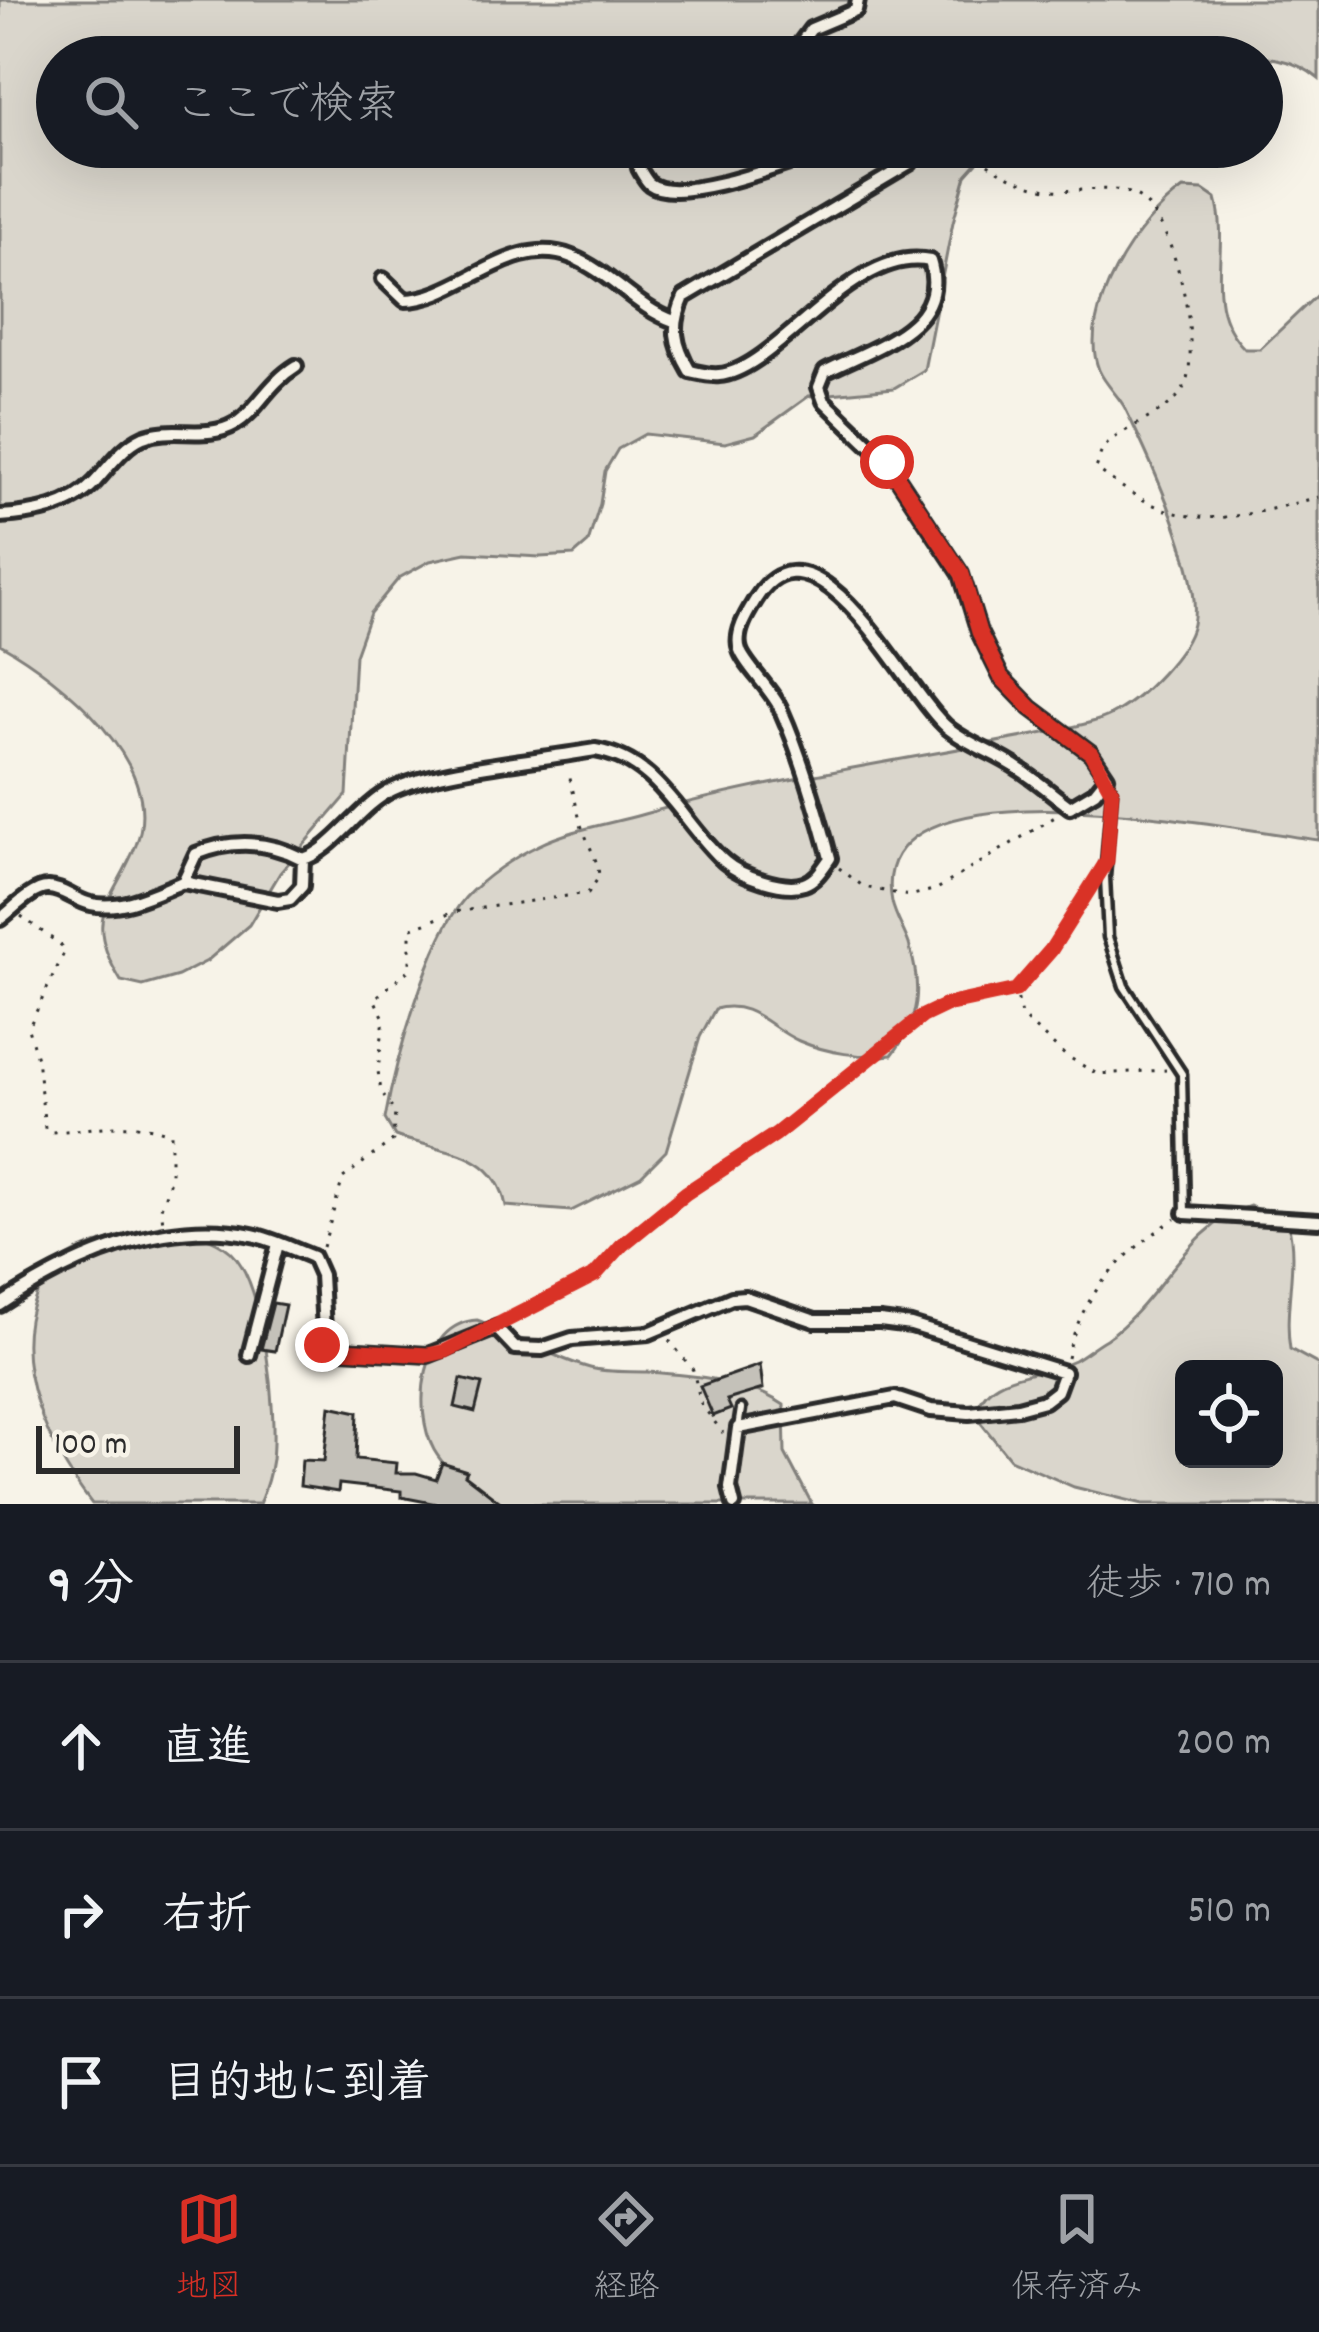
<!DOCTYPE html>
<html lang="ja">
<head>
<meta charset="utf-8">
<style>
	body { margin:0; font-family:Dekko,"Klee One",sans-serif; background:#20242c; color:#f1f3f6 }
	.controls { position:absolute; right:36px; bottom:36px; display:grid; overflow:hidden; border-radius:18px; box-shadow:0 12px 48px #0002 }
	.controls button { width:108px; height:108px; display:grid; place-items:center; padding:0; border:0; border-bottom:3px solid #363941; background:#171b24; color:#f1f3f6; font:60px sans-serif }
	.scale { position:absolute; left:36px; bottom:30px; width:204px; box-sizing:border-box; padding-left:12px; border:6px solid #2b2b2b; border-top:0; font-size:33px; line-height:42px; white-space:nowrap; color:#2b2b2b; -webkit-text-stroke:9px #f7f3e8; paint-order:stroke }
	.stop { position:absolute; width:36px; height:36px; margin:-27px; border:9px solid #d93025; border-radius:50%; background:#fff }
	.stop.end { background:#d93025; border-color:#fff; box-shadow:0 3px 12px #0008 }
	.list { margin:0; padding:0; list-style:none }
	h2 { display:flex; justify-content:space-between; align-items:center; height:156px; margin:0; padding:0 48px; font-size:51px }
	h2 small { font-size:39px; font-weight:400; color:#9ea1a6 }
	.list li { display:grid; grid-template-columns:78px 1fr auto; gap:36px; align-items:center; box-sizing:border-box; height:168px; padding:0 48px; border-top:3px solid #363941 }
	.list b { display:block; font-size:45px; white-space:nowrap }
	.list em { font-size:39px; font-style:normal; color:#9ea1a6 }
	.icon { flex:none; width:66px; height:66px; fill:none; stroke:currentColor; stroke-width:2; stroke-linecap:round; stroke-linejoin:round }
	.map { position:relative; flex:none; width:1319px; height:1504px; overflow:hidden }
	.search { position:absolute; background:#171b24; box-shadow:0 12px 48px #0002; left:36px; right:36px; top:36px; height:132px; display:flex; align-items:center; gap:30px; box-sizing:border-box; padding:0 42px; border-radius:66px; color:#9ea1a6; font-size:45px }
	.sheet { height:660px; background:#171b24 }
	nav { display:flex; justify-content:space-around; align-items:center; box-sizing:border-box; height:168px; border-top:3px solid #363941; background:#171b24; font-size:33px; color:#9ea1a6 }
	nav a { display:grid; justify-items:center; gap:6px }
	nav .on { color:#d93025 }
	.map>svg:first-child { display:block }
	.green { fill:#dad6cc; stroke:#82807c; stroke-width:3; fill-rule:evenodd }
	.building { fill:#c4c1b9; stroke:#2b2b2b; stroke-width:3 }
	.lines { fill:none; stroke-linecap:round; stroke-linejoin:round }
	.lane-casing { stroke:#2b2b2b; stroke-width:15 }
	.street-casing { stroke:#2b2b2b; stroke-width:20 }
	.path { stroke:#2b2b2b; stroke-width:3; stroke-dasharray:3 9; stroke-linecap:butt }
	.lane { stroke:#f7f3e8; stroke-width:6 }
	.street { stroke:#f7f3e8; stroke-width:10 }
	.route { stroke:#d93025; stroke-width:15 }
</style>
</head>
<body>
<div class="map">
<svg width="1319" height="1504" viewBox="0 0 1319 1504">
	<rect width="100%" height="100%" fill="#f7f3e8"/>
	<filter id="ink" filterUnits="userSpaceOnUse"><feTurbulence type="fractalNoise" baseFrequency=".00833" numOctaves="2"/><feDisplacementMap in="SourceGraphic" scale="24" xChannelSelector="R" yChannelSelector="G"/><feConvolveMatrix kernelMatrix="1 2 1 2 8 2 1 2 1" color-interpolation-filters="sRGB"/></filter>
	<g filter="url(#ink)">
		<!-- green -->
		<path class="green" d="M0,0H1319V79C1291,55 1258,56 1222,55L57,57V147H991L966,175L953,222L924,370L894,388L809,396L755,435L725,443L645,434L618,449L605,471L600,504L588,543L574,555L540,557L466,553L430,561L399,578L370,613L355,655L347,795L280,873L249,925L207,961L178,976L143,986L121,981C81,915 112,904 136,845C168,764 60,678 0,644Z
			M1183,189L1203,190L1216,199C1231,252 1200,304 1245,349H1260L1319,293V840C1245,832 861,747 892,902C895,916 904,930 909,944C922,987 920,1020 892,1055C862,1058 827,1053 799,1041C769,1028 751,999 715,1009L700,1037L666,1151L641,1176L571,1211L506,1206C495,1149 441,1152 395,1136L385,1119C395,1063 429,939 465,898C484,877 514,857 539,845C572,829 609,824 644,814C778,777 918,758 1055,731C1074,726 1098,723 1116,712C1141,698 1187,653 1193,624C1204,574 1148,455 1125,408C1118,395 1105,384 1099,370C1076,313 1138,220 1183,189Z
			M1250,1206L1288,1223C1299,1264 1283,1307 1290,1349L1319,1365V1504H1143L1074,1487L1010,1459L976,1417C982,1370 1039,1377 1074,1360C1085,1354 1095,1345 1106,1339C1159,1303 1187,1225 1250,1206ZM1184,1369H1274V1459H1184Z
			M170,1231C192,1233 214,1237 231,1252C265,1284 277,1413 272,1459C270,1474 265,1490 259,1504H92C50,1450 8,1365 36,1296C40,1285 45,1273 55,1265C88,1240 130,1234 170,1231Z
			M477,1320C516,1334 550,1357 590,1368C608,1373 629,1371 647,1372C692,1375 745,1379 784,1405L785,1453L812,1504H487C470,1488 446,1471 434,1450C412,1410 421,1323 477,1320Z"/>
		<!-- building -->
		<path class="building" d="M273,1303L285,1305L275,1351L261,1349Z
			M760,1365L763,1389L727,1400L731,1409L713,1416L700,1386Z
			M461,1379L482,1384L475,1412L455,1407Z
			M330,1406L358,1412L356,1459L397,1463L396,1473H416L436,1479L442,1463L467,1471L465,1475L503,1504H437L401,1497V1491L339,1484L338,1492L300,1486L302,1460L324,1461Z"/>
		<g class="lines">
			<!-- lane casing -->
			<g class="lane-casing">
				<path id="lane" d="M1107,777L1112,791L1105,877L1108,937L1124,986L1182,1074L1185,1213
					M738,1428L741,1409"/>
			</g>
			<!-- street casing -->
			<g class="street-casing">
				<path id="street" d="M790,57L811,29L856,10L858,0
					M647,147L639,168C641,172 647,182 650,184C680,207 800,158 836,147
					M383,279L405,300C461,299 511,233 572,257C610,272 635,307 674,321
					M0,516C33,514 71,508 95,482C110,466 123,446 143,437C173,425 206,441 235,424C256,412 268,383 296,366
					M183,882L278,901L290,899L302,886L303,859
					M0,919C12,910 33,888 47,888C61,887 76,901 91,904C122,911 155,893 183,882L196,854C232,839 269,841 303,859C334,850 359,806 392,790C438,768 541,760 595,750C660,760 681,823 725,862C741,876 784,891 804,884C816,880 823,868 830,858C817,809 802,757 781,710C773,691 744,664 740,650C734,633 748,612 756,599C816,504 907,695 948,728C969,745 996,753 1019,769C1037,780 1053,795 1070,807L1095,792L1107,777L1091,753L1031,708L1001,677L979,632L961,574L887,462L824,401L819,387L825,372C871,348 951,327 930,261C853,244 776,371 719,375C710,376 699,373 690,371C674,344 671,326 684,297L910,163L921,147
					M1185,1213L1319,1221
					M0,1305C72,1257 163,1217 252,1235C273,1239 294,1250 313,1257L321,1275L325,1349L428,1355L496,1328L515,1348L542,1349L572,1339L649,1333L732,1298L745,1297L815,1321H880L911,1325L1064,1372L1057,1391L1044,1401L1018,1408L969,1413L931,1410L895,1398L738,1428L730,1488L734,1504
					M249,1355L278,1244"/>
			</g>
			<!-- path -->
			<path class="path" d="M956,147C988,161 1009,182 1047,189C1077,195 1111,181 1139,198C1176,221 1204,351 1183,389C1166,418 1116,427 1102,451C1099,456 1099,462 1096,468C1182,536 1221,522 1319,497
				M839,868L864,887L909,896L937,889L1058,815
				M21,916L62,946L64,953L28,1029L37,1058L45,1128L50,1132C89,1131 134,1117 171,1134V1177L161,1208L163,1222
				M1017,989L1051,950L1095,880
				M323,1247L343,1178L393,1140L395,1112L381,1091L378,1071L384,1018L374,999L410,969V929L454,912L588,893L599,877L598,866L581,825L568,770
				M508,1322L595,1275L622,1245L686,1193L775,1134L923,1016L946,1005L1016,990L1021,1016L1065,1055L1097,1074L1166,1070
				M669,1340L693,1370L701,1404L723,1433
				M1067,1358C1081,1294 1121,1254 1175,1219"/>
			<!-- lane -->
			<use href="#lane" class="lane"/>
			<!-- street -->
			<use href="#street" class="street"/>
		</g>
	</g>
	<g class="lines" filter="url(#ink)">
		<!-- route -->
		<path class="route" d="M322,1345L325,1349L428,1355L446,1351L595,1275L622,1245L686,1193L776,1134L923,1016L946,1005L1016,990L1051,950L1107,861L1112,791L1091,753L1031,708L1001,677L979,632L962,574L887,462"/>
	</g>
</svg>
<div class="controls">
<button><svg class="icon" aria-label="locate" viewBox="0 0 24 24"><circle cx="12" cy="12" r="6"/><path d="M12 2v4M12 18v4M2 12h4M18 12h4"/></svg></button>
</div>
<div class="scale">100 m</div>
<div class="stop" style="left:887px;top:462px"></div>
<div class="stop end" style="left:322px;top:1345px"></div>
<div class="search"><svg class="icon" aria-label="search" viewBox="0 0 24 24"><circle cx="10" cy="10" r="6"/><path d="M15 15l6 6"/></svg>ここで検索</div>
</div>
<section class="sheet">
<h2>9 分<small>徒歩 · 710 m</small></h2>
<ul class="list">
<li><svg class="icon" aria-label="ahead" viewBox="0 0 24 24"><path d="M12 20V5M6 11l6-6 6 6"/></svg><div><b>直進</b></div><em>200 m</em></li>
<li><svg class="icon" aria-label="right" viewBox="0 0 24 24"><path d="M7 20v-9h11M14 6l5 5-5 5"/></svg><div><b>右折</b></div><em>510 m</em></li>
<li><svg class="icon" aria-label="arrive" viewBox="0 0 24 24"><path d="M6 21V4h12l-3 4 3 4H6"/></svg><div><b>目的地に到着</b></div></li>
</ul>
</section>
<nav>
<a class="on"><svg class="icon" aria-label="map" viewBox="0 0 24 24"><path d="M3 6l6-2 6 2 6-2v14l-6 2-6-2-6 2zM9 4v14M15 6v14"/></svg>地図</a>
<a><svg class="icon" aria-label="directions" viewBox="0 0 24 24"><path d="M12 3l9 9-9 9-9-9zM9 14v-3h6M13 9l2 2-2 2"/></svg>経路</a>
<a><svg class="icon" aria-label="saved" viewBox="0 0 24 24"><path d="M7 4h10v16l-5-4-5 4z"/></svg>保存済み</a>
</nav>
</body>
</html>
